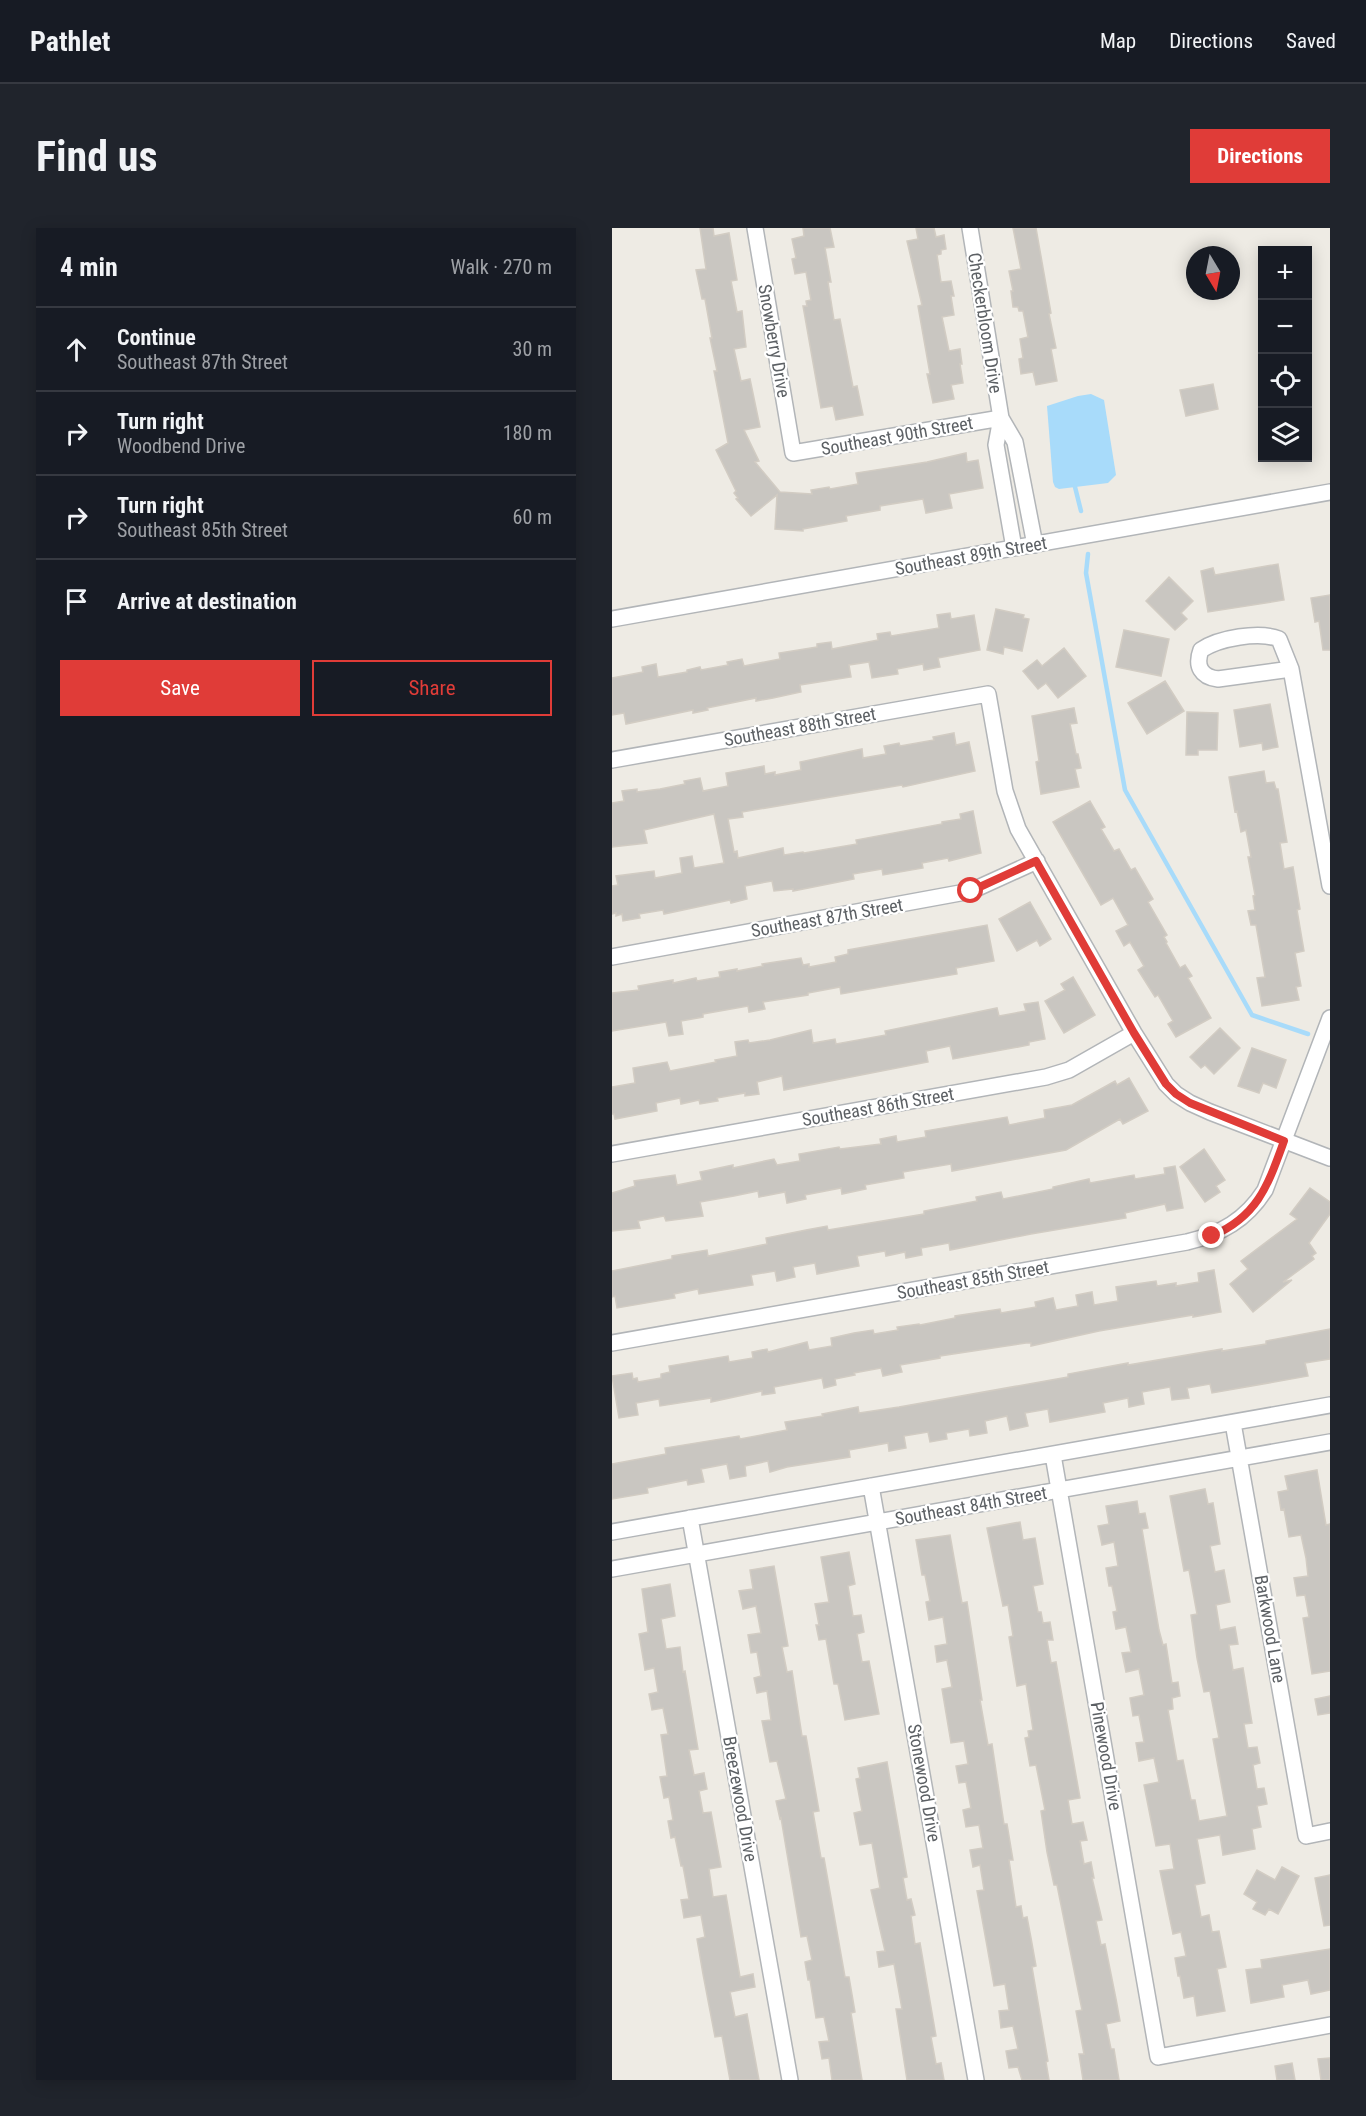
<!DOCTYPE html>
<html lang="en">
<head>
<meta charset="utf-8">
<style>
	body { margin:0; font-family:"Roboto Condensed",sans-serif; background:#20242c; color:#f1f3f6 }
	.controls { position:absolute; right:18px; top:18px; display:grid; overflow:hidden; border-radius:0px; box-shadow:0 3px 15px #0003 }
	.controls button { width:54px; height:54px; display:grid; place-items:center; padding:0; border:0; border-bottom:2px solid #363941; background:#171b24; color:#f1f3f6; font:30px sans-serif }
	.compass { position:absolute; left:574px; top:18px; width:54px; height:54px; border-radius:50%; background:#171b24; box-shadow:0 3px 15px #0003; rotate:170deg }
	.stop { position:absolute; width:18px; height:18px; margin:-14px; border:4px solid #e03c38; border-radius:50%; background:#fff }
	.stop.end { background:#e03c38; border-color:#fff; box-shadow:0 2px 6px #0008 }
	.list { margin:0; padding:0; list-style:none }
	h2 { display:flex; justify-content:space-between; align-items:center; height:78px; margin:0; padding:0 24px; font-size:26px }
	h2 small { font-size:20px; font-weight:400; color:#9ea1a6 }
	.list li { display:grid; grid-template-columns:39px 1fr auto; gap:18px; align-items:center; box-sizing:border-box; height:84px; padding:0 24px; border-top:2px solid #363941 }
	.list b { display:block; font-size:22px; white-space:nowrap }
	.list p { margin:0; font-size:20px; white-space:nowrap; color:#9ea1a6 }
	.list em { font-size:20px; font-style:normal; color:#9ea1a6 }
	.actions { display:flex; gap:12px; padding:18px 24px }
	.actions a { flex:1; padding:14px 0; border:2px solid #e03c38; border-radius:0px; text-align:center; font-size:21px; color:#e03c38 }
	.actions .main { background:#e03c38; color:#fff }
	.icon { flex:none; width:33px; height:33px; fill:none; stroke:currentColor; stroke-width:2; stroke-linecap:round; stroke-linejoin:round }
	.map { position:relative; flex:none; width:718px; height:1852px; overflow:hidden; border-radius:0px }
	header { display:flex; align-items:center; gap:36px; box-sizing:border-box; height:84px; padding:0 30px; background:#171b24; border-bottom:2px solid #363941 }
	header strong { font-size:28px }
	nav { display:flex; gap:33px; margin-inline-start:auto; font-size:21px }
	.intro { display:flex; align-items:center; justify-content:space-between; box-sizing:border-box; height:144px; padding:0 36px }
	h1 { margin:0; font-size:42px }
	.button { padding:15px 27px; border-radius:0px; background:#e03c38; color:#fff; font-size:21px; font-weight:700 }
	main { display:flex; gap:36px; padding:0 36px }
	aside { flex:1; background:#171b24; border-radius:0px; box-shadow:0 3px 15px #0003 }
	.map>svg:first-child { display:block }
	.water { fill:#a8dbfa }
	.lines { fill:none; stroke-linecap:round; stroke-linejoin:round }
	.stream { stroke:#a8dbfa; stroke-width:4.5 }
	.building { fill:#c9c6c1; stroke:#d2ccc3; stroke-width:1.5 }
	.minor-casing { stroke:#b2b5b8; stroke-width:18 }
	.minor { stroke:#fff; stroke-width:15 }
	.route { stroke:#e03c38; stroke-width:8 }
	.labels { text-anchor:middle; stroke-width:4.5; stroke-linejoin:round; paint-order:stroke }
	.street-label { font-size:18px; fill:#5c6064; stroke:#fff }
</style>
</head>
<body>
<header>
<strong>Pathlet</strong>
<nav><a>Map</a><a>Directions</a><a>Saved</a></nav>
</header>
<div class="intro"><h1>Find us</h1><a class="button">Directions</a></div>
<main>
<aside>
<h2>4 min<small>Walk · 270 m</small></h2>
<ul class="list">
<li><svg class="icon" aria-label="ahead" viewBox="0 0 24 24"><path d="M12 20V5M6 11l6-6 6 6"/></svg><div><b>Continue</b><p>Southeast 87th Street</p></div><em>30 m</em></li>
<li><svg class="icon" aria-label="right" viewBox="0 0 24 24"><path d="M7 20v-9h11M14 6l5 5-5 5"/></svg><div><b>Turn right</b><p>Woodbend Drive</p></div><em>180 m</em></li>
<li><svg class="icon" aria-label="right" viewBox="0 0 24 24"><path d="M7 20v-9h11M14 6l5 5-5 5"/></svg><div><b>Turn right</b><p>Southeast 85th Street</p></div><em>60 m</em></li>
<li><svg class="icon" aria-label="arrive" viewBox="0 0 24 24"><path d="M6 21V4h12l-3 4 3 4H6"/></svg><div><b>Arrive at destination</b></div></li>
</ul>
<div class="actions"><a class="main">Save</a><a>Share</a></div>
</aside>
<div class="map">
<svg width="718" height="1852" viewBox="0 0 718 1852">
	<rect width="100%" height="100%" fill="#eeebe4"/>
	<!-- water -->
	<path class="water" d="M479,166L492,172L504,247L496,255L447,261L443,259L441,254L435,178L466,168Z"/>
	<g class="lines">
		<!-- stream -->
		<path class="stream" d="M463,259L469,283
			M476,326L474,345L513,562L640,787L696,806"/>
	</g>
	<!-- building -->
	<path class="building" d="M88,0H101L102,8L117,5L125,52L119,53L125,84L130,83L134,119L122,121L129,153L138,151L148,199L132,202L147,233L143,234L168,264L200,266L199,262L217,259L218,261L246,256L244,245L315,234L354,225L355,234L366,232L371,260L337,266L340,280L314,285L311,271L268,278V282L234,288L235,293L191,301V303L163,301L165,267L139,288L124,271L126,270L122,265L124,263L104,222L116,215L102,143H105L98,110H100L93,71H90L84,42L94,41Z
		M191,0H218L222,19L213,20L219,54H216L222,92L228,91L241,159L245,158L251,187L224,192L221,178L209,180L191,78H195L194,73L199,72L194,44L183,46L180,31L184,30L180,11L192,8Z
		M304,0H322L324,9L332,7L334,21L329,22V26L325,27L329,54L339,53L342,68H339L342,87L330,89L337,123L348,121L350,136H348L351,155L339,157L342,171L321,175L315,146H318L306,78L310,77L295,13L306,11Z
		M401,0H424L439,85L437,86L444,120L439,121L445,153L424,157L421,144L409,146L407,131L411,130L408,111L416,109L411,83H407L406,79H401L399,63H401L397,43L409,41Z
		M601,156L606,181L574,188L568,162Z
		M666,336L672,372L596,384L589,343L601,340L603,347Z
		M557,349L581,373L569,385L575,391L563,402L534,373Z
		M718,367V422H711L707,393L703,394L699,370Z
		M384,381L412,387L411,390L417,391L410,423L392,419L391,426L375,422Z
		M338,385L339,391L362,387L368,422L326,430L328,439L312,442L311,436L285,441L286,446L260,450L257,434L237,437L239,449L188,457L189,464L161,470L144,473V470L95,480L96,482L81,485V482L14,496L12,485L0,487V450L31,444L30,439L44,436L46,449L75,444V442L88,439L89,442L116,437L115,434L130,431L132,438L168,431L167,425L205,419V416L219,414L220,421L266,412L265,406L278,404L279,408L327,400L325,387Z
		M512,402L557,411L549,448L504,439Z
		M452,420L474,448L446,470L434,455L426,461L411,443L425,432L430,438Z
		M553,453L572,483L535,506L516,475Z
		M658,476L666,519L651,522L650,515L628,519L622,482Z
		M462,480L465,495L458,496L464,526H466L469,540L463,541L467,559L429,566L424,534L427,533L420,488Z
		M575,484L606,485L605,522H586V527H574Z
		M342,505L344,517L357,514L363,543L291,559L290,557L130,584L131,589L116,591L122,624L125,623L126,630L171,620L172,627L191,624L192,625L245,616L244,612L330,596V594L349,591L348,586L361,583L369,625L337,633L336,630L310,635L311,640L271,647L270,641L241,646L242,651L181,663V661L162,663L160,653L133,658L135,671L119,675L118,672L52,686L51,682L27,686L28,690L11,693L10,686L4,688V685L0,686V658L6,657L4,648L42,643L43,650L70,645L68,630L80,628L82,640L112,635L102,586L32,602L35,615L0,619V575L12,573L10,563L25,561V564L48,561L73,556L72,553L88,550L91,563L116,558L114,545L152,538L153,546L163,544V547L189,542L188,534L250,521L251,530L274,526L272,518L287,515L288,518L322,512L321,509Z
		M652,543L654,555L662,554L664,561H666L675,614L668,615L672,641L681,639L688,681L685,682L692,723L683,725L689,758L684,759L687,772L650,778L645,750L653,749L644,697H639L636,683L643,682L641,668L643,667L636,629H639L634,602L629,604L625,583L623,584L617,549Z
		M478,573L493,599L489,601L502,623L507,621L519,642L523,640L541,671L536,674L555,707L552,709L555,714L554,715L568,740L573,737L580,748L576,750L599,790L564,809L556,796L561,793L546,767L543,769L526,742L532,738L518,714L512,718L504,703L516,697L501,670L489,677L441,594Z
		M418,674L439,711L428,718L425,712L405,723L387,691Z
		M375,697L382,733L344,740L345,746L229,766L228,759L196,765V767L151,774L153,781L137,784L136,778L91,786V789L69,793L71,806L57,808L54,794L0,803V765L27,762L26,758L61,752V755L84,750L85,753L108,749L107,744L125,741V743L151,738L150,736L189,730L191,737L197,736V739L224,734L223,729L236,726V722Z
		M461,749L483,787L452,805L433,773L453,762L449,756Z
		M426,774L433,811L417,814V817L341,831L338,818L314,823L316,834L172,862L170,848L145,854L147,866L133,868V865L105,870L106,873L88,876L87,872L69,876L68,870L44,875L45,883L3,891L2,886H0V859L23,855L21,840L55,834L58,843L104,834L103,832L125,828L123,814L136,812L137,815L158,812L199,802L201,815L223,811L224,816L274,807L273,803L385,780L387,788L414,783L412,776Z
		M608,800L628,820L602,846L593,837L589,840L578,829Z
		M640,820L674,832L664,860L651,855L647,865L626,858Z
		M517,850L536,883L511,896L508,891L454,922L340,943L339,936L291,944L292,950L253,957L254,961L230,966L229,960L193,967L194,971L175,975L173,964L147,969L146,963L122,968L88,974L91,988L54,993L52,988L26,993L28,1000L0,1003V965L23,958L22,953L63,947L65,957L90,952L88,944L121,937V940L162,931L165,937L188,933L187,926L227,919L228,921L269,916L268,911L284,908L285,914L314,909L313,903L395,889L397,897L433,890L432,882L460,877L503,853L505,857Z
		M592,921L613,952L604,958L608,964L593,974L568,939Z
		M563,938L571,980L555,983L553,976L513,985L514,990L419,1006L338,1022L337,1015L309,1020L310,1027L294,1030L293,1024L274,1028L273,1023L245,1028L247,1038L205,1046L203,1035L181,1039L183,1049L165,1053L163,1043L139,1047L141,1057L87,1066L86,1061L62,1066L63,1070L5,1080L3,1068L0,1069V1043L60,1031V1028L95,1022L96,1028L155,1016L154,1010L194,1002L215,998L216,1002L312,986V983L365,973L364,969L389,964L391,971L441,961V959L477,951L478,955L522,947L523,951L553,946L552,940Z
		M698,960L718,974V986L697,1015L704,1025L700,1028L702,1031L671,1054L680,1052L641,1084L618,1056L636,1041L629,1033L685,991L678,986Z
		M602,1042L609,1084L581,1089V1087L487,1103L419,1118V1115H414L328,1128V1130L288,1137L290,1144L271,1148L269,1140L242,1145L243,1147L223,1151L224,1157L212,1160L210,1150L162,1159L163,1165L150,1167V1163L99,1174V1170L48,1178L47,1171L24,1175L26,1187L7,1190L0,1148L20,1145L21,1151L25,1150L26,1154L49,1150V1146L58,1144L57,1138L116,1128L117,1134L141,1130L140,1124L155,1121L156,1124L195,1114L197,1122L220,1118L219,1110L242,1105L261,1102L262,1106L286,1102L285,1099L307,1096L308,1097L343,1090V1088L388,1081L389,1085L424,1079L423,1074L441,1070L444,1082L466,1078L464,1067L480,1064L482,1077L506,1073L504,1059L544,1053L545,1058L564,1055V1058L587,1054L586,1045Z
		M718,1101V1131L693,1135L696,1148L600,1165L598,1156L575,1160L577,1170L560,1172L558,1159L530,1164L532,1176L517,1179L516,1170L491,1175L493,1184L438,1194L436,1181L413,1185L416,1198L398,1202L395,1188L373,1193L375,1205L358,1208L357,1201L334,1205L335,1211L318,1214L316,1204L292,1208L294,1220L277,1223L276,1215L237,1222L238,1229L175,1239L158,1244L156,1233L133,1238L134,1248L118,1251L115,1236L89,1241L92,1254L76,1257L75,1252L35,1260L36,1265L0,1271V1236L54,1226L53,1220L127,1208L128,1211L175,1202L173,1194L211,1188L210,1186L246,1179L247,1185L287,1179L456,1149V1146L516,1135V1137L610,1121V1123L654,1116V1113Z
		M705,1242L714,1297L718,1296V1443L700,1446L691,1390L697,1389L693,1367L685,1368L682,1350L696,1348L694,1330L689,1307L677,1309L672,1281L669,1282L666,1264L676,1262L673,1248Z
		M593,1261L596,1276L601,1275L608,1316L598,1318L603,1344L612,1342L618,1374L604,1377L608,1402L623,1399L626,1416L617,1417L621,1442L631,1440L640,1495L632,1496L636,1520L645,1519L648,1535L641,1537L645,1561L652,1560L655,1576L645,1578L649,1599L640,1601L643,1621L611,1627L608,1607L585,1611L593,1655L583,1657L589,1689L597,1687L600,1704L607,1703L614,1739L605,1741L613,1783L585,1788L582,1768L572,1770L568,1748H566L563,1730L574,1728L569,1704L561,1706L548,1643L562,1641L558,1616L544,1618L532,1557L547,1554L542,1530L527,1533L524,1515L532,1514L527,1487L521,1488L518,1470L532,1467L527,1441L514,1444L510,1425L519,1424L514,1399L504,1401L501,1384L505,1383L500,1358H497L494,1340L506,1338L502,1314L490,1317L486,1298L497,1296L494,1278L525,1273L527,1286L533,1285L536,1300L530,1301L547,1402L551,1417L554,1416L560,1455L566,1454L568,1468L560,1470L561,1481L556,1482L565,1533L571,1532L579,1572H583L587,1593L615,1588L601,1511L607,1510L598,1463L592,1464L585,1430L579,1387L585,1386L577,1342L572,1343L558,1268Z
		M408,1294L411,1312L423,1310L431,1356L421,1358L426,1384H429L431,1395L438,1394L441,1412H435L439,1435L444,1434L468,1570L456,1572L460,1596L471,1594L475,1612L468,1613L472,1636L479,1634L482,1650H480L490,1692L484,1693L489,1717L493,1716L504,1771L508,1793L494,1796L499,1821H502L507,1852H471L467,1826H472L464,1783L470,1782L445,1657H442L435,1624L429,1583L433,1582L424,1537L418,1538L413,1510L417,1509L416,1503L421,1502L414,1456L405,1458L397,1409L401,1408L396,1377L391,1378L375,1300Z
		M338,1307L350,1375L355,1374L370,1472H368L376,1517L380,1516L392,1596H395L401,1632H397L404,1679L409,1678L411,1690L415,1689L419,1710L424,1738L420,1739L436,1833L434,1834L437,1852H410L406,1839L397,1840L394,1823L406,1821L401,1798L389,1800L387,1783L397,1782L393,1756L382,1758L375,1718L365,1663L372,1662L368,1637L361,1639L358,1622L371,1620L367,1597L354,1599L351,1582L359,1580L354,1554L347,1555L344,1538L356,1536L352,1513L339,1515L330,1461L340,1459L335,1432L325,1434L323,1418L335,1416L331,1389L317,1392L314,1374L318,1373L313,1347H310L304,1312Z
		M237,1324L243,1356L236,1358L241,1388L249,1387L252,1404L245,1406L250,1434L257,1433L267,1486L233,1492L226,1456H222L214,1411L207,1412L204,1397H207L203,1376L217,1374L209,1329Z
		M162,1338L176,1418L170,1419L175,1444L180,1443L190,1508H194L207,1583L201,1584L209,1630H212L233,1749H237L243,1784L239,1785L250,1852H220L217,1830L210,1831L207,1814L217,1813L212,1789L204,1790L198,1752H196L193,1734L200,1732L195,1708L189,1709L169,1590L168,1591L164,1573L174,1571L165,1533L158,1534L150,1493L159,1492L155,1463L145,1465L142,1450L149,1448L145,1424L139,1425L136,1407L149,1405L144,1378L131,1381L127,1363L141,1361L138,1342Z
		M58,1356L63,1388L49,1391L54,1421L68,1419L71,1444L73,1443L86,1521L77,1522L82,1547L92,1545L95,1561L87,1563L91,1585L99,1584L109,1639L97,1641L101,1669L114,1667L128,1749L141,1746L143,1759L118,1764L123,1789L135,1786L147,1852H118L110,1808L103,1809L91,1746L85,1711L93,1709L89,1687L72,1690L69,1672L77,1671L71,1638H69L63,1609L59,1610L56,1593L61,1592L57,1569L52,1570L48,1549L55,1548L49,1507L56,1506L51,1480L40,1482L37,1466L46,1464L42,1440L33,1442L27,1406L36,1404L30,1361Z
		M718,1468V1485L706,1487L703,1471Z
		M275,1534L295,1649L291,1650L295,1672L299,1671L303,1687L299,1688L303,1716L308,1715L324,1808L319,1809L324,1836L329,1835L332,1852H295L284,1781H290L282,1736L267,1739L265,1724L273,1723L259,1662L268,1660L260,1615L248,1617L242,1585L250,1583L244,1551L248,1550L246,1540Z
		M670,1639L687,1648L666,1686L657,1681L653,1687L641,1681L645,1674L632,1666L645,1642L663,1652Z
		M718,1647V1697L712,1698L703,1650Z
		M718,1721V1762L699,1766L696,1752L670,1757L672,1769L639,1775L634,1742L650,1740L649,1732Z
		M718,1830V1852H709L706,1831Z
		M680,1835L683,1852H665L663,1838Z"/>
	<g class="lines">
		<!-- minor casing -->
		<g class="minor-casing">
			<path id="minor" d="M143,0L181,225L389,190
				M358,0L389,190L384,217L402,320
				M389,190L403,214L423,317
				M0,391L718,264
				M679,441L606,451C589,449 583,438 589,422C607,410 647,403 667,411L679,441L718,658
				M0,532L376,466L393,563L406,601L522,805L554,856L564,866L578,875L598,884L718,930
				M0,729L359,663L425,633
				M0,926L434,849L457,842L522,805
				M0,1115L575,1014C609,1006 634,992 653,962L718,790
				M621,1195L694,1608L718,1603
				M441,1227L546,1829L718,1797
				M259,1258L364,1852
				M78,1290L178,1852
				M0,1304L718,1177
				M0,1341L718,1214"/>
		</g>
		<!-- minor -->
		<use href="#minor" class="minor"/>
	</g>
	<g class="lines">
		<!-- route -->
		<path class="route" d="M359,663L424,633L522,805L554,856L564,866L578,875L672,913C656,957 646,988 600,1008"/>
	</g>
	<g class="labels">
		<!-- street labels -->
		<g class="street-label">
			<text transform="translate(373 95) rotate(81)" y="6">Checkerbloom Drive</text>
			<text transform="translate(162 113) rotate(80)" y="6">Snowberry Drive</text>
			<text transform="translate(285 208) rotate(-10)" y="6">Southeast 90th Street</text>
			<text transform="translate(359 328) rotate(-10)" y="6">Southeast 89th Street</text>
			<text transform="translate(188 499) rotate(-10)" y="6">Southeast 88th Street</text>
			<text transform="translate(215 690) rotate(-10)" y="6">Southeast 87th Street</text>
			<text transform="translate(266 879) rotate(-10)" y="6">Southeast 86th Street</text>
			<text transform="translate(361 1052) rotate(-10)" y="6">Southeast 85th Street</text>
			<text transform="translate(359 1278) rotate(-10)" y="6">Southeast 84th Street</text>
			<text transform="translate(658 1401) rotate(80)" y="6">Barkwood Lane</text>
			<text transform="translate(494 1528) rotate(80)" y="6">Pinewood Drive</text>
			<text transform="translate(312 1555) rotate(80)" y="6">Stonewood Drive</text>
			<text transform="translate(128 1571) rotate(80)" y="6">Breezewood Drive</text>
		</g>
	</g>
</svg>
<div class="controls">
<button>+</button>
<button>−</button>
<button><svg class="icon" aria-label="locate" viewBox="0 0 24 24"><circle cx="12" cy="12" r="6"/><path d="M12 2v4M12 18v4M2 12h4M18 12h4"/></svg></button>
<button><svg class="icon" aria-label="layers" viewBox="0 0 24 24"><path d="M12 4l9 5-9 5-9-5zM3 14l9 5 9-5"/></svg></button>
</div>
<svg class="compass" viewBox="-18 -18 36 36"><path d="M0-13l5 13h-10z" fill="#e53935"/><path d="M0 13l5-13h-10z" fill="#9ea1a6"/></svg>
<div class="stop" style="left:359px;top:663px"></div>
<div class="stop end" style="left:600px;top:1008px"></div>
</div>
</main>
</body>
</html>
